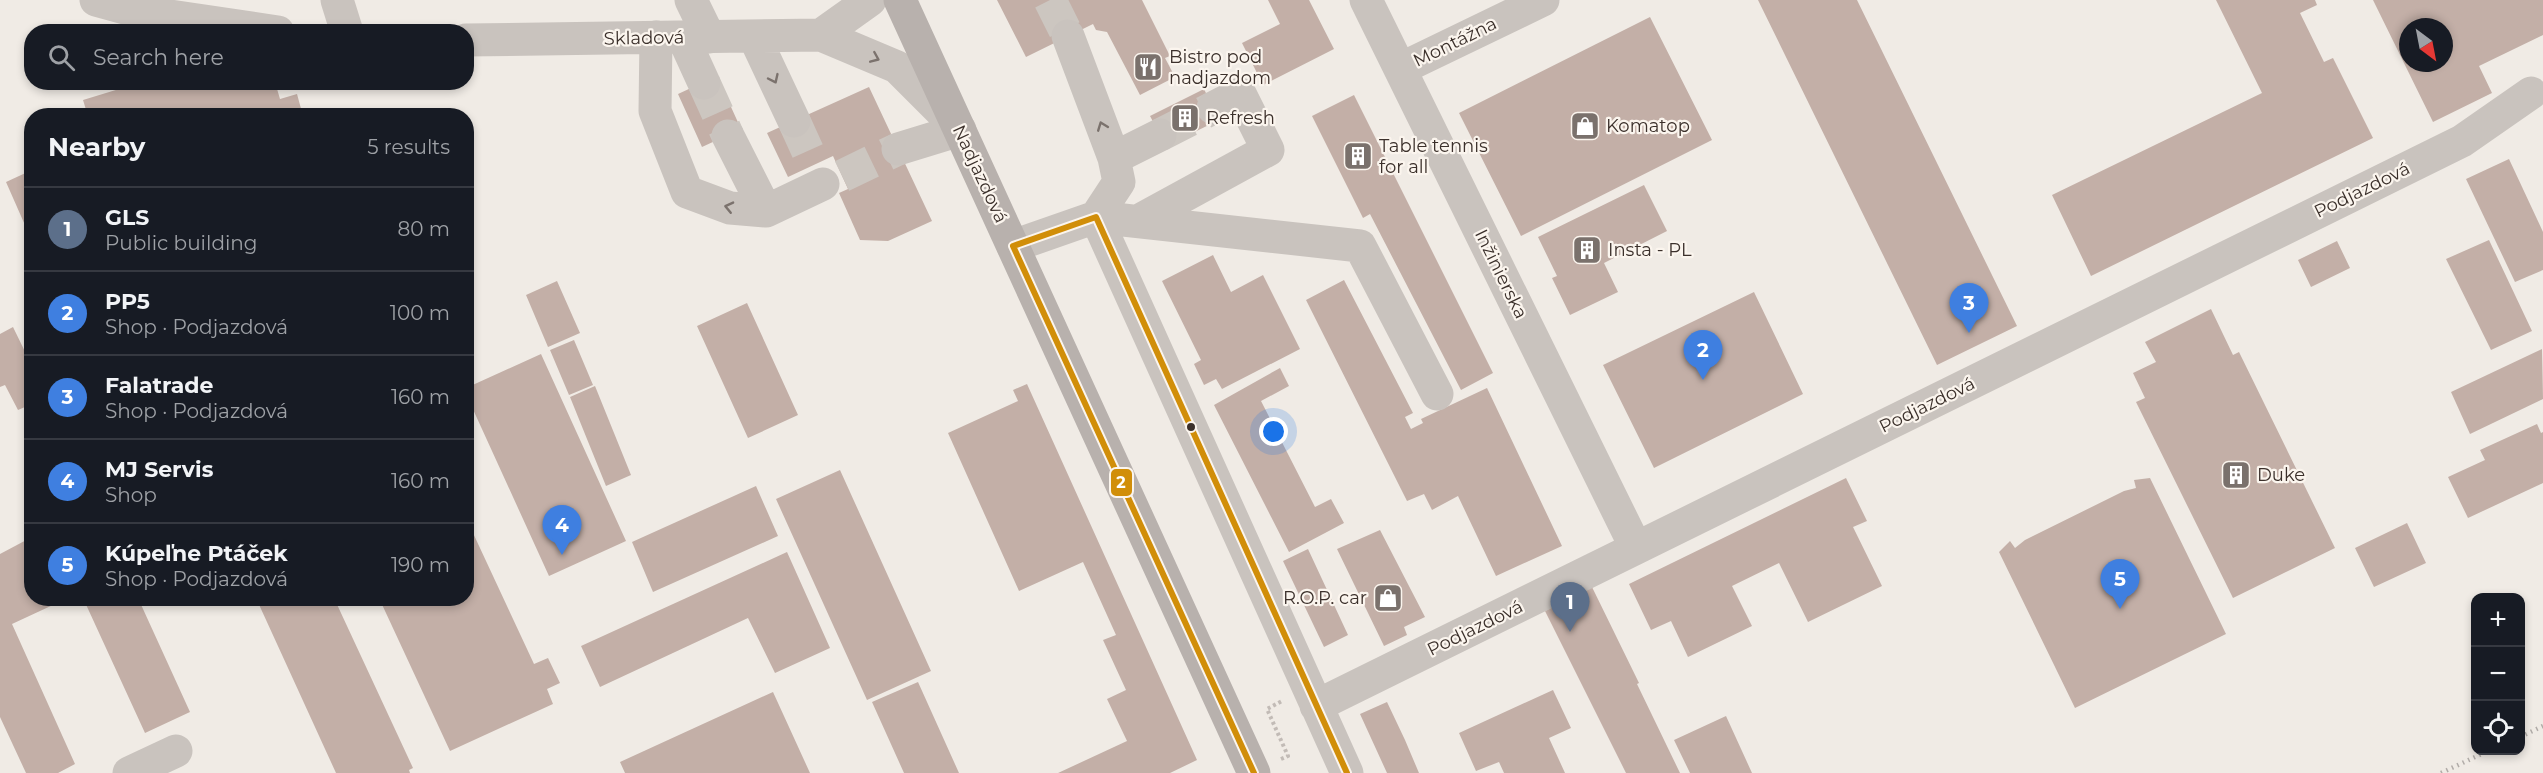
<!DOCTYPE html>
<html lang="en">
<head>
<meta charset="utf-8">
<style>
	body { margin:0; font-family:Montserrat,sans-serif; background:#242831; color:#f1f3f6 }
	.controls { position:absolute; right:18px; bottom:18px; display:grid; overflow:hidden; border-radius:12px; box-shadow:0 3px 9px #0003 }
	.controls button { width:54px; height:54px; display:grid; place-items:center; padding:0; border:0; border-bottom:2px solid #363941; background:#171b24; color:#f1f3f6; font:30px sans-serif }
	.compass { position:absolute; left:2399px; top:18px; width:54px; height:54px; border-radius:50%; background:#171b24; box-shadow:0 3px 9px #0003; rotate:148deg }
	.you { position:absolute; left:1274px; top:432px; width:21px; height:21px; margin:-15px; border:4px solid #fff; border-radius:50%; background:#1a73e8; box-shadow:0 0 0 9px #1a73e833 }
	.badge { display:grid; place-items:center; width:39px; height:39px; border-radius:50%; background:#b45309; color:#fff; font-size:20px; font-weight:700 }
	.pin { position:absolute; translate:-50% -50px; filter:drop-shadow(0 2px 3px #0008) }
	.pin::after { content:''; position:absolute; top:32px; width:21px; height:18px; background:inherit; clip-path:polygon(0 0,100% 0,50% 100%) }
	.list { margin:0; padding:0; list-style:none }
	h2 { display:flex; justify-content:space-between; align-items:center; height:78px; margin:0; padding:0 24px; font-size:26px }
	h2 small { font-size:20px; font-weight:400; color:#9ea1a6 }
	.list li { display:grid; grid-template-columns:39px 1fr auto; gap:18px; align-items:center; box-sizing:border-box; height:84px; padding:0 24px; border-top:2px solid #363941 }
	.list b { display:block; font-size:22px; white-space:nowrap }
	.list p { margin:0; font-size:20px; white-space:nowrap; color:#9ea1a6 }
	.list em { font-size:20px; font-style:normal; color:#9ea1a6 }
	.icon { flex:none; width:33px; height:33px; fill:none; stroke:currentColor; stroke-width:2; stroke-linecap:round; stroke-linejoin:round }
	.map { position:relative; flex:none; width:2543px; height:773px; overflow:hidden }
	.search { position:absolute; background:#171b24; box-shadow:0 3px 9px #0003; left:24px; top:24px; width:450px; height:66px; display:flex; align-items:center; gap:15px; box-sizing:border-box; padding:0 21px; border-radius:24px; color:#9ea1a6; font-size:22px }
	.panel { position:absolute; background:#171b24; box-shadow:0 3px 9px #0003; left:24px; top:108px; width:450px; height:498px; border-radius:24px }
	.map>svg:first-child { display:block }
	.building { fill:#c3afa7; fill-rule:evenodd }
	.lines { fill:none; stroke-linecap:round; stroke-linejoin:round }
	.minor-tunnel { stroke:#ccc6c0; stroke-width:33; stroke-dasharray:33 16; stroke-linecap:butt }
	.path { stroke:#c2bbb6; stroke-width:4; stroke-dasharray:3 3; stroke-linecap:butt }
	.minor { stroke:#c9c3be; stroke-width:33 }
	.major { stroke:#b8b1ad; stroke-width:33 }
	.rail { stroke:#b1aca8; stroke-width:4.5; stroke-dasharray:1.5 4.5; stroke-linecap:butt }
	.bus-1-casing { stroke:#fbf5ee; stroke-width:10 }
	.bus-1 { stroke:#d18e09; stroke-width:6 }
	.oneway { stroke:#7b726d }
	.bus-dot { fill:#3b302b; stroke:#fbf5ee; stroke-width:2 }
	.labels { text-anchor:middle; stroke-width:4.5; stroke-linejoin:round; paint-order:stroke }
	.street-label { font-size:18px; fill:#3b302b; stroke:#fbf5ee }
	.poi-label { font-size:18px; fill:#3b302b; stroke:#fbf5ee; text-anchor:start }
	.line-badge { stroke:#fbf5ee; stroke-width:2 }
	.badge-label { font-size:16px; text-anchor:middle; font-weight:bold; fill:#fff }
</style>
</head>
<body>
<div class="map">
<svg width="2543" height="773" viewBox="0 0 2543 773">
	<rect width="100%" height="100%" fill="#f0ebe5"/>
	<!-- building -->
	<path class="building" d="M997,0H1142L1170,56L1165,58L1175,77L1140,95L1107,32L1096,30L1093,24L1026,57Z
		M1268,0H1309L1334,49L1263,85L1242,43L1280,24Z
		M1758,0H1857L2017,326L1937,365Z
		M2216,0H2315L2317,5L2300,13L2324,62L2333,58L2373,138L2091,276L2052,195L2262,93Z
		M2373,0H2543V35L2479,66L2492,93L2433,122ZM2408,27H2444V63H2408Z
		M1650,17L1712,140L1521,236L1459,113Z
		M717,76L741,129L702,147L678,94Z
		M142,82H275L280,99L297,94L303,116H88L83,100Z
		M869,87L932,221L888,241L860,240L839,193L848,189L833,156L788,177L767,133Z
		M1204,89L1219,120L1166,146L1150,116Z
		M1354,95L1493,373L1461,390L1370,214L1363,218L1312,116Z
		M2509,159L2543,232V270L2515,282L2466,179Z
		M32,170V241L6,182Z
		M1644,185L1667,231L1604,263L1618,292L1570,315L1552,278L1557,276L1538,237Z
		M2489,240L2532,331L2491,350L2446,259Z
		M2337,241L2350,268L2311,287L2298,260Z
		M1213,255L1231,292L1263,275L1300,349L1222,389L1216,379L1204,385L1194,364L1201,360L1162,281Z
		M1344,280L1413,413L1405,417L1411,429L1423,423L1421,419L1487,388L1562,546L1496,576L1458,496L1432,510L1424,494L1407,501L1306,300Z
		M557,281L580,333L548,347L526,295Z
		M1754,292L1803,394L1654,468L1603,365Z
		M747,303L798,415L748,438L697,326Z
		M2211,309L2233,355L2239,352L2335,548L2233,598L2136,402L2145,398L2133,373L2156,362L2145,342Z
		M13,327L32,366V404L18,410L5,385L0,387V334Z
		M574,340L593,385L569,395L550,350Z
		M2542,349L2543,399L2470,434L2451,392Z
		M541,354L626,541L549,576L466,394V388Z
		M1280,368L1289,386L1261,401L1315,507L1331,499L1344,523L1289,552L1214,405Z
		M1027,384L1197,760L1170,773H1058L1127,741L1107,699L1126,690L1103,640L1116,635L1083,562L1019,591L948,433L1018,401L1013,390Z
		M595,386L631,475L606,486L570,397Z
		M2537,424L2541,433L2543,432V483L2468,518L2448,477L2485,460L2480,450Z
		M840,470L931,671L867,700L776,499Z
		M1846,478L1867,521L1853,527L1882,586L1808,622L1779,563L1732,586L1752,626L1688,657L1671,621L1651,630L1629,584Z
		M2150,478L2226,634L2075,708L1999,552L2010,541L2015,548L2025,540L2124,491L2136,488L2134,480Z
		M756,486L778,536L653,592L632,542Z
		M466,518L534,664L548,658L560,683L547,689L553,704L450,751L379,598H466Z
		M2407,523L2426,563L2374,587L2355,548Z
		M1380,530L1425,617L1404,627L1407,635L1384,646L1337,549Z
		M32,537V598H68L12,624L75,764L58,773H26L0,717V554Z
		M1308,549L1348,635L1324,647L1283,561Z
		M787,552L830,648L775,673L748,618L600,687L581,646Z
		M1592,587L1639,683L1637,684L1680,773H1626L1545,611Z
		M83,598H138L190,712L145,733Z
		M256,598H334L413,768L409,770L410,773H336Z
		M918,682L959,773H904L872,702Z
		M1553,690L1571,728L1549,738L1565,773H1504L1499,762L1476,771L1459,733Z
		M773,692L810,773H625L620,762Z
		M1387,702L1405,740L1419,773H1387L1360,714Z
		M1726,716L1752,773H1690L1674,740Z"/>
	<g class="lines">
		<!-- minor-tunnel -->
		<path class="minor-tunnel" d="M1050,0L1068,36
			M704,83L728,136
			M794,121L814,165
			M1160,135L1213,108
			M842,176L898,149"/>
		<!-- path -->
		<path class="path" d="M1281,759L1288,756L1267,709L1282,701"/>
		<!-- minor -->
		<path class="minor" d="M96,0L136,11L278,32
			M337,0L347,32
			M691,0L709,37
			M1366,0L1636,548
			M821,35L897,67L960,130L898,149
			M754,36L794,121
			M1068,36L1114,158L1119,182L1096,217L1360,246L1437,394
			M656,37L655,111L687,192L730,208L766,211L823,184
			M683,37L704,83
			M466,40L821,35L870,0
			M1400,69L1543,0
			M728,136L766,211
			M1114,158L1160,135
			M1138,221L1268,150L1240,94L1213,108
			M1013,246L1096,217L1347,773
			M1316,706L2462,141L2531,93
			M129,773L176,751"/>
		<!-- major -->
		<path class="major" d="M900,0L1254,773"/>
		<!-- rail -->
		<path class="rail" d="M2520,737L2543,726
			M2441,773L2490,750"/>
		<!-- bus-1 casing -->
		<g class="bus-1-casing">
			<path id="bus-1" d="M1254,773L1013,246L1096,217L1347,773"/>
		</g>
		<!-- bus-1 -->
		<use href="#bus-1" class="bus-1"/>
	</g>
	<!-- one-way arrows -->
	<defs><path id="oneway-chevron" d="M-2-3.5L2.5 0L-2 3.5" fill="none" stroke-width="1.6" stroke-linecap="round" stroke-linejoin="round" transform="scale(1.5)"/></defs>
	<g class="oneway">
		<use href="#oneway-chevron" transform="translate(875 58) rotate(23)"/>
		<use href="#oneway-chevron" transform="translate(774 79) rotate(65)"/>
		<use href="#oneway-chevron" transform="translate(1102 126) rotate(-111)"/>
		<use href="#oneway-chevron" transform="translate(729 207) rotate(-167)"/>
	</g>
	<!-- icons -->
	<defs>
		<g id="restaurant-square" transform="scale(1.5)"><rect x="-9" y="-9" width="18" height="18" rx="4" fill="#7a716c" stroke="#fbf5ee"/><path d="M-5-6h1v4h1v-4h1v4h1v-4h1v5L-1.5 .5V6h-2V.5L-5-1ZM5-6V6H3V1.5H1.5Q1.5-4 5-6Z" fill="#fff"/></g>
		<g id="building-square" transform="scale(1.5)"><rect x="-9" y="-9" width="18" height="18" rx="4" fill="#7a716c" stroke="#fbf5ee"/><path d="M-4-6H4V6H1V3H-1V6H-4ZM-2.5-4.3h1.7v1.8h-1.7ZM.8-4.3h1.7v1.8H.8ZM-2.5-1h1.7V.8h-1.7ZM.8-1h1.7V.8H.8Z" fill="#fff"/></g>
		<g id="shop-square" transform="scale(1.5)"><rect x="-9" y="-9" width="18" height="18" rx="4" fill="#7a716c" stroke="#fbf5ee"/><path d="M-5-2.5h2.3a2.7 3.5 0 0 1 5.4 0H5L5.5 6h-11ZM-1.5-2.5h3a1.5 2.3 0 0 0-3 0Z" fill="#fff"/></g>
	</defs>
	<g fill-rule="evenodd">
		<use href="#restaurant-square" x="1148" y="67"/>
		<use href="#building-square" x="1185" y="118"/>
		<use href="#shop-square" x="1585" y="126"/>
		<use href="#building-square" x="1358" y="156"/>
		<use href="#building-square" x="1587" y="250"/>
		<use href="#building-square" x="2236" y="475"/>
		<use href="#shop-square" x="1388" y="598"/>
	</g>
	<!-- markers -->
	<circle class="bus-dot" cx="1191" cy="427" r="5"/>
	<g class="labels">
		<!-- street labels -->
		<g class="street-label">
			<text transform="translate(644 38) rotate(-1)" y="6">Skladová</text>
			<text transform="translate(1455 42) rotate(-26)" y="6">Montážna</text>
			<text transform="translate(980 174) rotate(65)" y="6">Nadjazdová</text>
			<text transform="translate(2362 190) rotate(-26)" y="6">Podjazdová</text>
			<text transform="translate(1501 274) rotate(64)" y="6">Inžinierska</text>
			<text transform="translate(1927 405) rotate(-26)" y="6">Podjazdová</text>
			<text transform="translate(1475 628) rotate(-26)" y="6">Podjazdová</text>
		</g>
		<!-- poi labels -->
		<g class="poi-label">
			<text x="1169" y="63">Bistro pod<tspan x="1169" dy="21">nadjazdom</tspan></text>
			<text x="1206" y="124">Refresh</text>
			<text x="1606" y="132">Komatop</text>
			<text x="1379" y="152">Table tennis<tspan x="1379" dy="21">for all</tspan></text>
			<text x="1608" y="256">Insta - PL</text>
			<text x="2257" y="481">Duke</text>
			<text x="1367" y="604" text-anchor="end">R.O.P. car</text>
		</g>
	</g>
	<rect class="line-badge" x="1110" y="468" width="23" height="29" rx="6" fill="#d18e09"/>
	<g class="badge-label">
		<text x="1121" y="488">2</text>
	</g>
</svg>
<div class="controls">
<button>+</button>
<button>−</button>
<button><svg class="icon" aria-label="locate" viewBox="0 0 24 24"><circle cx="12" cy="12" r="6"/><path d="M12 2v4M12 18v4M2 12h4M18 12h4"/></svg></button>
</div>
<svg class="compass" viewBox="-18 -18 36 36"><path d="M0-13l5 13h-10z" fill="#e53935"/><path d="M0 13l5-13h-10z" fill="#9ea1a6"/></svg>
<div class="you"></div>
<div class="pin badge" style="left:1570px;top:632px;background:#5c6f8a">1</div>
<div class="pin badge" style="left:1703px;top:380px;background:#3f7fe0">2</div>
<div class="pin badge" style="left:1969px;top:333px;background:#3f7fe0">3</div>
<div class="pin badge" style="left:562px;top:555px;background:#3f7fe0">4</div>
<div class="pin badge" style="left:2120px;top:609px;background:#3f7fe0">5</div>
<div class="search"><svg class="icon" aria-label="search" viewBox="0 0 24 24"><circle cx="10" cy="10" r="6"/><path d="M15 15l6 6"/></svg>Search here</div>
<section class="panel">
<h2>Nearby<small>5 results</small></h2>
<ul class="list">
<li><span class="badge" style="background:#5c6f8a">1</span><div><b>GLS</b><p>Public building</p></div><em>80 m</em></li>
<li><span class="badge" style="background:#3f7fe0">2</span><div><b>PP5</b><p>Shop · Podjazdová</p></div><em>100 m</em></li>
<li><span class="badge" style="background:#3f7fe0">3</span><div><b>Falatrade</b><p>Shop · Podjazdová</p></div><em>160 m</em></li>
<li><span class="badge" style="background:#3f7fe0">4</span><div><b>MJ Servis</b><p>Shop</p></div><em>160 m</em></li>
<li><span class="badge" style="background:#3f7fe0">5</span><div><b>Kúpeľne Ptáček</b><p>Shop · Podjazdová</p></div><em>190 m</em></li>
</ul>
</section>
</div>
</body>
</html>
